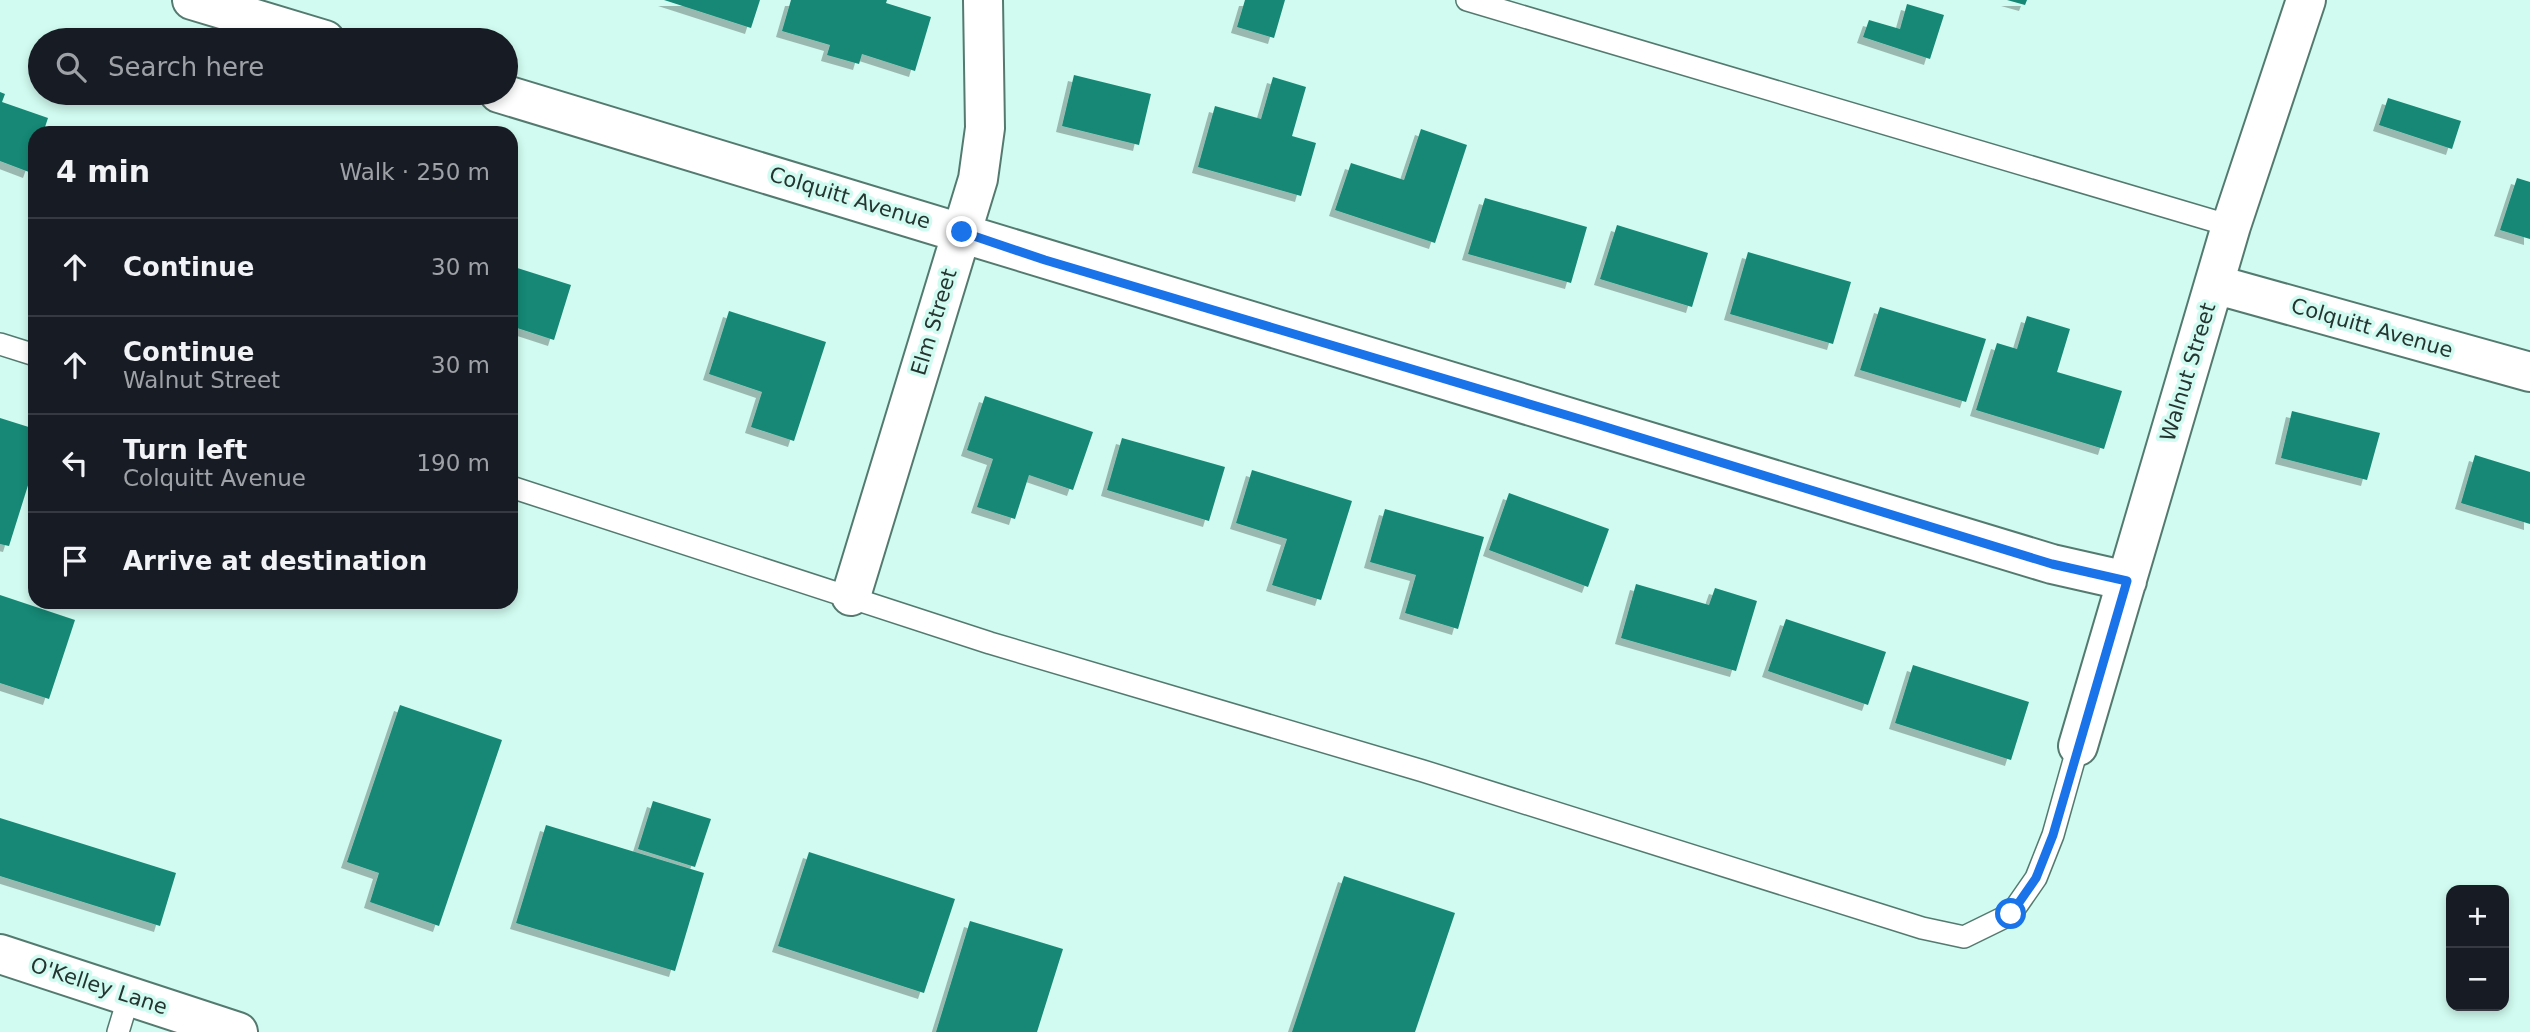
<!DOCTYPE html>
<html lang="en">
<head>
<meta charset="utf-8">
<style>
	body { margin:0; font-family:"DejaVu Sans",sans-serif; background:#20242c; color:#f1f3f6 }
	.controls { position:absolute; right:21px; bottom:21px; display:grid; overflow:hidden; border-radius:14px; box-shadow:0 4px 10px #0003 }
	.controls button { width:63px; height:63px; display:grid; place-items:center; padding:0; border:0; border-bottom:2px solid #363941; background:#171b24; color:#f1f3f6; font:35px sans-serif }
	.stop { position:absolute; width:21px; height:21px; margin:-16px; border:5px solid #1a73e8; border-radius:50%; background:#fff }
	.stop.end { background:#1a73e8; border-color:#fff; box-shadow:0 2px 7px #0008 }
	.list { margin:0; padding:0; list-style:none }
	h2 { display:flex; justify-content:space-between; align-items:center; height:91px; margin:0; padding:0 28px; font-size:30px }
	h2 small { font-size:23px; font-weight:400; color:#9ea1a6 }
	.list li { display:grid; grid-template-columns:46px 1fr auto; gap:21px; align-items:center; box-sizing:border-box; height:98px; padding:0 28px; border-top:2px solid #363941 }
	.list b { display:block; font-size:26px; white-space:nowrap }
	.list p { margin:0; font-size:23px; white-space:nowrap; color:#9ea1a6 }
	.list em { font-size:23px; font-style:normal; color:#9ea1a6 }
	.icon { flex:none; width:38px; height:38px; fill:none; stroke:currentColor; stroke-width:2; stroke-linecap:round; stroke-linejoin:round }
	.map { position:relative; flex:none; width:2530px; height:1032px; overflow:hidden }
	.search { position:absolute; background:#171b24; box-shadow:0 4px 10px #0003; left:28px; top:28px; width:490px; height:77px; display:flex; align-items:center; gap:18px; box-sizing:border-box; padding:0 24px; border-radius:38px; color:#9ea1a6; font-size:26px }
	.panel { position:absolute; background:#171b24; box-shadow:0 4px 10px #0003; left:28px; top:126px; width:490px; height:483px; border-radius:21px }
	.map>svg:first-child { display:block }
	.building { fill:#158875; filter:url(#shadow) }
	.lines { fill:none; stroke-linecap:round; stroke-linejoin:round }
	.service-casing { stroke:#547a70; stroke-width:24 }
	.minor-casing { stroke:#547a70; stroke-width:42 }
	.service { stroke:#fff; stroke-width:21 }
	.minor { stroke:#fff; stroke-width:38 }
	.route { stroke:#1a73e8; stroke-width:9 }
	.labels { text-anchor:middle; stroke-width:7; stroke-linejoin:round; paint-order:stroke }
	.street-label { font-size:21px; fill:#243430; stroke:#d1fbf0 }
</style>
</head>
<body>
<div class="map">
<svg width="2530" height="1032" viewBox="0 0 2530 1032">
	<defs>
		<filter id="shadow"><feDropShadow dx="-6" dy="6" stdDeviation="0" flood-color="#0004"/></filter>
	</defs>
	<rect width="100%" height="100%" fill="#d1fbf0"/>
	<!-- building -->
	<path class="building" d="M664,0H760L751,28Z
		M791,0H887L886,3L931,17L915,71L862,54L859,64L827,55L830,45L782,31Z
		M1245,0H1285L1274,38L1237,27Z
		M2007,0H2027L2025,5Z
		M1907,4L1944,15L1930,59L1863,37L1869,20L1900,29Z
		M1074,75L1151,94L1139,145L1062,126Z
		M1273,77L1306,87L1292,136L1316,143L1301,196L1198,167L1215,106L1261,119Z
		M0,92L5,94L2,102L48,118L43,133H35V155L29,172L0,161Z
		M2388,98L2461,121L2452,149L2379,125Z
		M1421,129L1467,145L1435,243L1335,210L1351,163L1404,180Z
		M2517,178L2530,182V239L2500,230Z
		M1485,198L1587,227L1571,283L1468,254Z
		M1617,225L1708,253L1692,307L1600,279Z
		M1748,252L1851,282L1833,344L1730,314Z
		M511,266L571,285L554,340L511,326Z
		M1880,307L1986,339L1966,402L1860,370Z
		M729,311L826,342L794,441L751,427L762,392L709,374Z
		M2027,316L2070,329L2057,372L2122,391L2104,449L1976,410L1997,343L2017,349Z
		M985,396L1093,432L1073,490L1029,475L1015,519L977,507L993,459L967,450Z
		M2292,411L2380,433L2367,480L2281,458Z
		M0,418L35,429V463L9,546L0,544Z
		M1122,438L1225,467L1209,521L1107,490Z
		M2475,455L2530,472V524L2461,503Z
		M1252,470L1352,501L1321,600L1272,585L1287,539L1236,523Z
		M1509,493L1609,529L1588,587L1489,550Z
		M1385,509L1484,537L1458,629L1405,613L1416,575L1370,562Z
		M1636,584L1709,605L1715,588L1757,601L1736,671L1621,638Z
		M0,595L75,620L49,699L0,683Z
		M1786,619L1886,652L1868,705L1768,671Z
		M1913,665L2029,702L2011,760L1895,723Z
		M400,705L502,740L439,926L370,902L379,873L347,862Z
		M653,801L711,819L695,867L638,849Z
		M0,818L176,873L160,926L0,876Z
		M546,825L704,873L675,971L516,923Z
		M809,852L955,899L924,993L778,946Z
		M1344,876L1455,913L1415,1032H1292Z
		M970,921L1063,949L1037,1032H936Z"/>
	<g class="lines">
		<!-- service casing -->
		<g class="service-casing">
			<path id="service" d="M1467,0L2231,226
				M0,344L35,355
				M511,487L990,643L1423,771L1922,928L1964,937L2011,914L2036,878L2053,835L2078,746
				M118,1032L129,996"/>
		</g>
		<!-- minor casing -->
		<g class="minor-casing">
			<path id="minor" d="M192,0L325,40
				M499,93L2052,564L2127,581
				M2214,284L2530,372
				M851,596L978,179L985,128L983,0
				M2078,746L2231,226L2306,0
				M0,954L238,1032"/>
		</g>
		<!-- service -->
		<use href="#service" class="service"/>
		<!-- minor -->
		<use href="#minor" class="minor"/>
	</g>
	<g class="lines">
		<!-- route -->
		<path class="route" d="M962,232L1045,260L1583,420L2052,564L2127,581L2053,835L2036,878L2011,914"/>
	</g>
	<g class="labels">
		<!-- street labels -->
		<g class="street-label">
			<text transform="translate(850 198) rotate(17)" y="7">Colquitt Avenue</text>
			<text transform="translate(934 322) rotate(-73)" y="7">Elm Street</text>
			<text transform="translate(2372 328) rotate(16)" y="7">Colquitt Avenue</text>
			<text transform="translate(2188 372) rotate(-73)" y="7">Walnut Street</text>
			<text transform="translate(99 986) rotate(18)" y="7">O'Kelley Lane</text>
		</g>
	</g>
</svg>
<div class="controls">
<button>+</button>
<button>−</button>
</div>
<div class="stop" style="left:2011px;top:914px"></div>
<div class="stop end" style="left:962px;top:232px"></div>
<div class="search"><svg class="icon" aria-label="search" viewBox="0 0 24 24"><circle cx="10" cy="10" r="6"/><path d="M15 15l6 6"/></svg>Search here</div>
<section class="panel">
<h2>4 min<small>Walk · 250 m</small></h2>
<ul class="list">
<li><svg class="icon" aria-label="ahead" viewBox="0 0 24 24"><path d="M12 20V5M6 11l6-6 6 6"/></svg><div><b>Continue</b></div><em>30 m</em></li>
<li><svg class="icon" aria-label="ahead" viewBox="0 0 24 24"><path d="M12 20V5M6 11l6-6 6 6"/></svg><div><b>Continue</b><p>Walnut Street</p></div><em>30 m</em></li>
<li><svg class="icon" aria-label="left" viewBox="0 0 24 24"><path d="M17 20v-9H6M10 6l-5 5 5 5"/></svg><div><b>Turn left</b><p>Colquitt Avenue</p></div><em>190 m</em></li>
<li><svg class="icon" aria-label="arrive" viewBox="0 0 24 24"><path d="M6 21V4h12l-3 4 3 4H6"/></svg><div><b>Arrive at destination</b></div></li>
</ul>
</section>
</div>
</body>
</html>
